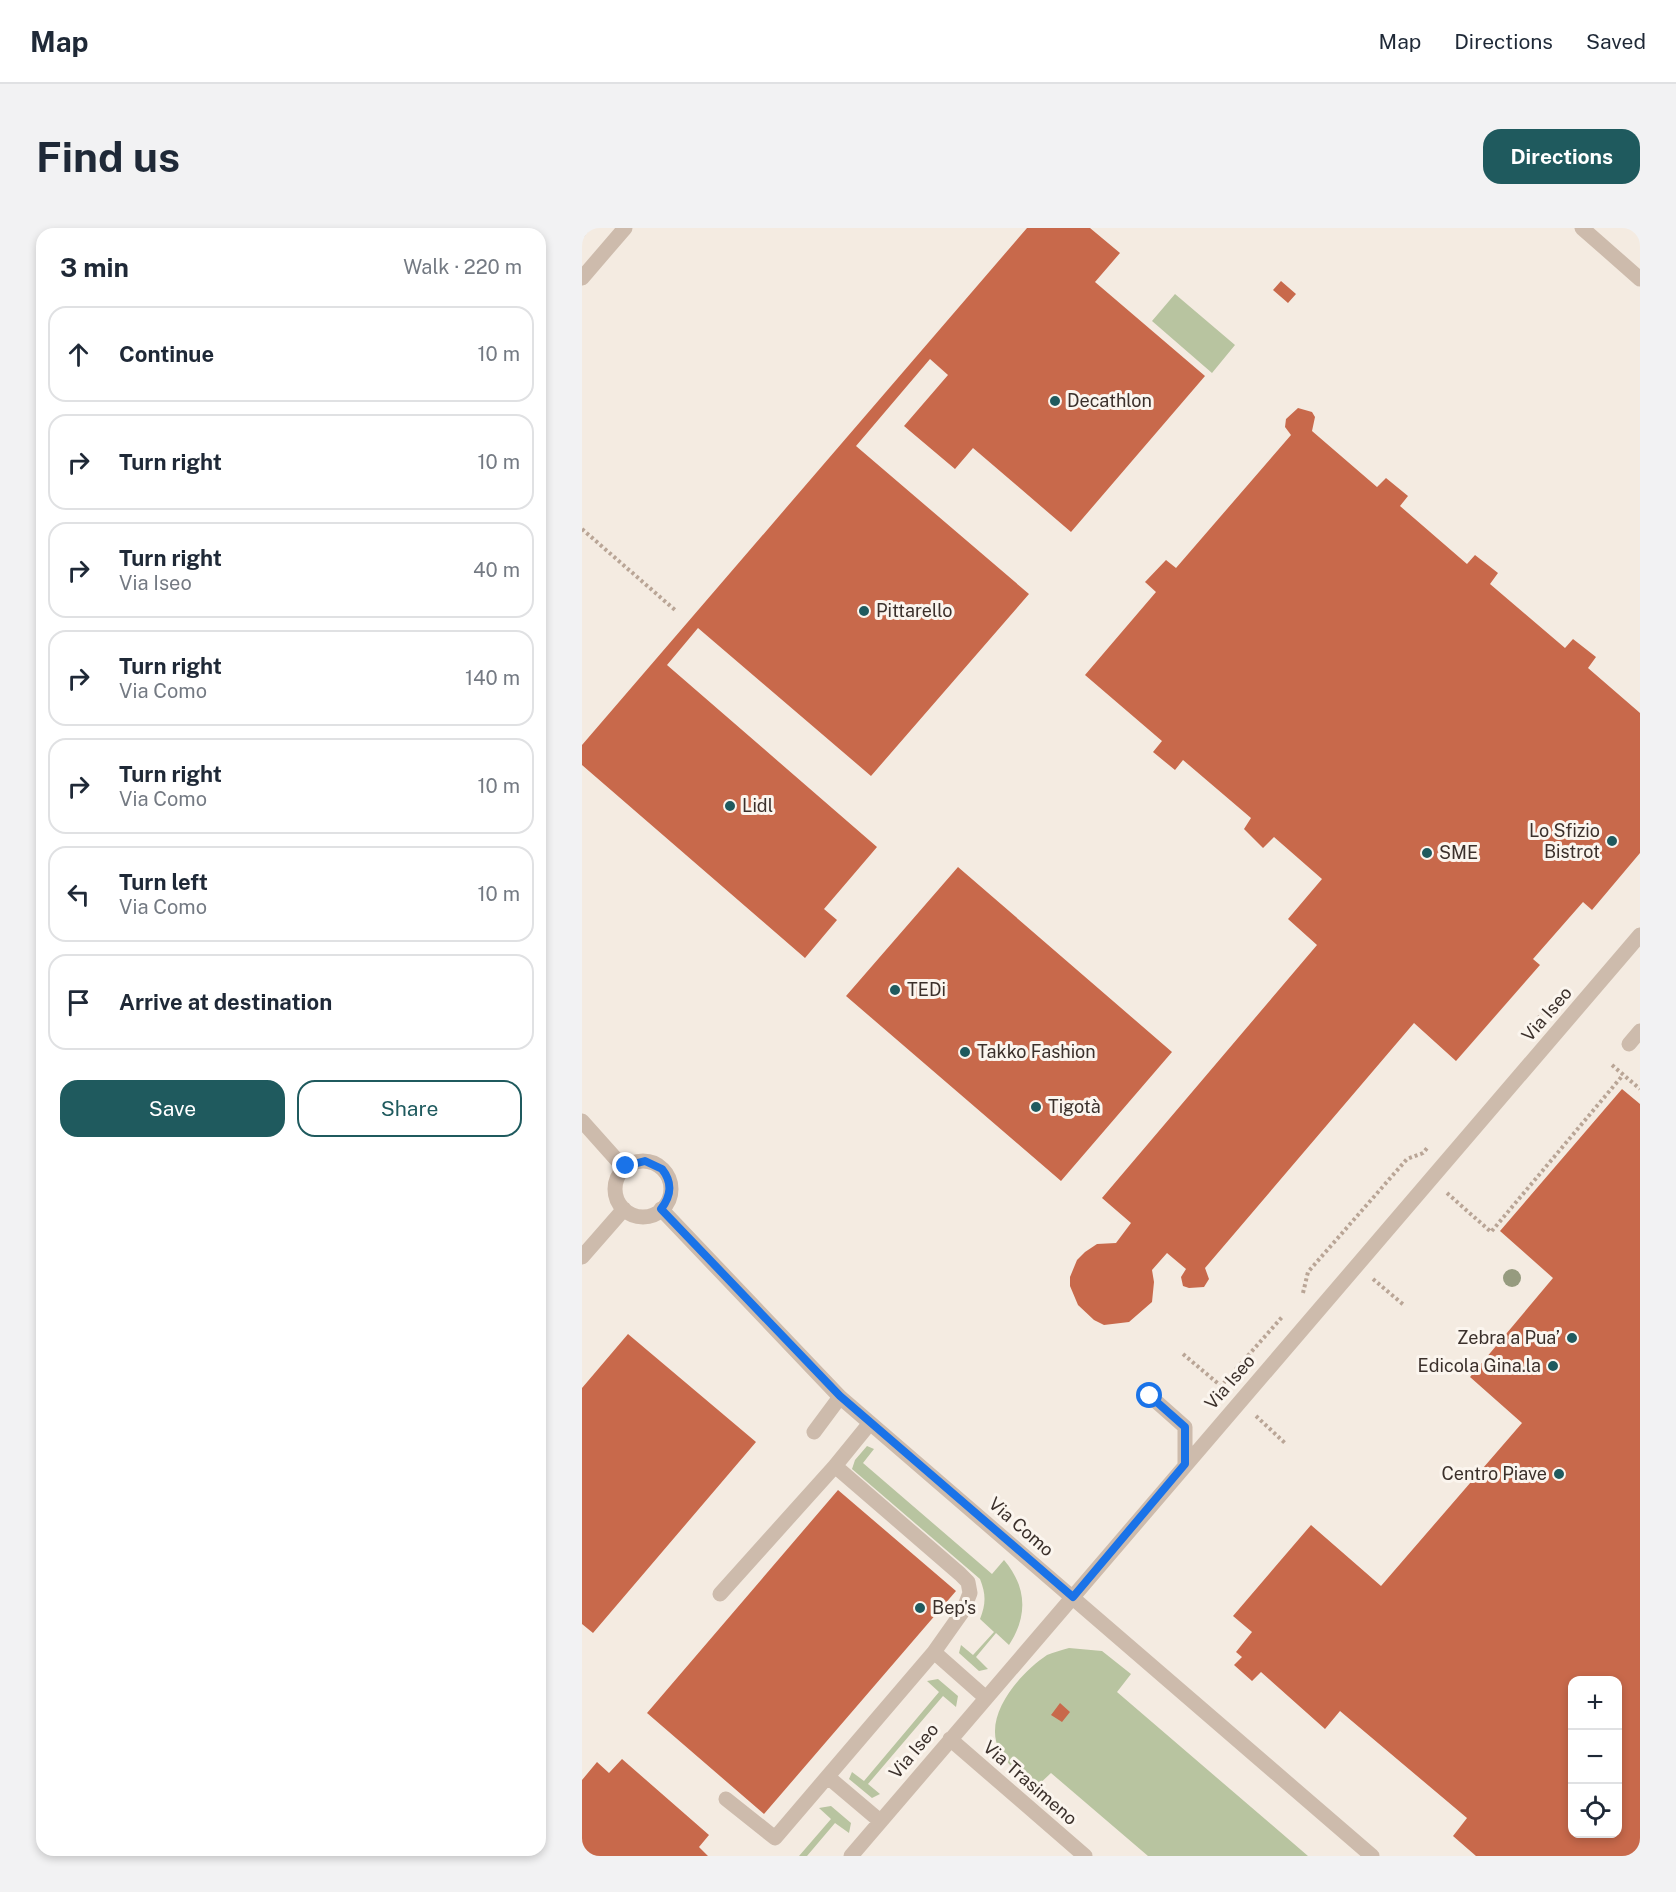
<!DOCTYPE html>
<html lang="en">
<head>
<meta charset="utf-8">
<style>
	body { margin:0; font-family:"Public Sans",sans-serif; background:#f2f2f3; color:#1f2937 }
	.controls { position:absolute; right:18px; bottom:18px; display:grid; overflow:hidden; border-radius:12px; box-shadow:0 3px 9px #0003 }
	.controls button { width:54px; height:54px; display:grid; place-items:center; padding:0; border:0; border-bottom:2px solid #e0e1e3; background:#fff; color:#1f2937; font:30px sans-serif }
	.stop { position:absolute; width:18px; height:18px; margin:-14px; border:4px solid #1a73e8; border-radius:50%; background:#fff }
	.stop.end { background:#1a73e8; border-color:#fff; box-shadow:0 2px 6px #0008 }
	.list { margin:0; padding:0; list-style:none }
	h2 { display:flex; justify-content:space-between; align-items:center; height:78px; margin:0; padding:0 24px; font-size:26px }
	h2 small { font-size:20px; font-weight:400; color:#747a83 }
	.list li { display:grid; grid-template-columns:39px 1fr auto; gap:18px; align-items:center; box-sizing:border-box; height:96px; margin:0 12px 12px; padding:0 12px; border:2px solid #e0e1e3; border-radius:18px }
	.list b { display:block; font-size:22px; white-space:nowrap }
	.list p { margin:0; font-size:20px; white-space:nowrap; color:#747a83 }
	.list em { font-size:20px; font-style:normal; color:#747a83 }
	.actions { display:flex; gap:12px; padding:18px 24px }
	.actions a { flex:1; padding:14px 0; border:2px solid #1f5a5e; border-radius:18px; text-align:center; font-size:21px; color:#1f5a5e }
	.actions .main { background:#1f5a5e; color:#fff }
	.icon { flex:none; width:33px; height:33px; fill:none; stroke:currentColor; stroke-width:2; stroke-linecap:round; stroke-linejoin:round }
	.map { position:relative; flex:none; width:1058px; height:1628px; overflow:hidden; border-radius:18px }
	header { display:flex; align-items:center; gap:36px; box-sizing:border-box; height:84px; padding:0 30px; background:#fff; border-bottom:2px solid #e0e1e3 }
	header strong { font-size:28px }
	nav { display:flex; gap:33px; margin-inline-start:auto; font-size:21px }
	.intro { display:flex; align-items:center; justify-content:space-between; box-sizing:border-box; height:144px; padding:0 36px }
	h1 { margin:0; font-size:42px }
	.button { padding:15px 27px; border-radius:18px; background:#1f5a5e; color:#fff; font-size:21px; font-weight:700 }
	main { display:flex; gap:36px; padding:0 36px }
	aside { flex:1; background:#fff; border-radius:18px; box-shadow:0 3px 9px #0003 }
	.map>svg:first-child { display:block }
	.green { fill:#b8c4a0 }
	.building { fill:#c8694b; fill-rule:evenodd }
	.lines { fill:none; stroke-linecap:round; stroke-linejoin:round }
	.path { stroke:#b9a596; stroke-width:4; stroke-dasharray:3 3; stroke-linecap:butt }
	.minor { stroke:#cdbbac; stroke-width:15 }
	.tree { fill:#969b7f }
	.route { stroke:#1a73e8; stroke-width:8 }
	.poi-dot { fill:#1f5a5e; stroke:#fbf5ee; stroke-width:2 }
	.labels { text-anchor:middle; stroke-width:6; stroke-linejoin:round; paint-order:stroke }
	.poi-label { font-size:18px; fill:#3b302b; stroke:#fbf5ee; text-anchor:start }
	.street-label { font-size:18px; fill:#3b302b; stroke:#fbf5ee }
</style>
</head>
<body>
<header>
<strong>Map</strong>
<nav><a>Map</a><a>Directions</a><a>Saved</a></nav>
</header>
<div class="intro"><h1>Find us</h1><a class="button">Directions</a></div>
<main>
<aside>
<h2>3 min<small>Walk · 220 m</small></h2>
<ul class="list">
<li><svg class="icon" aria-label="ahead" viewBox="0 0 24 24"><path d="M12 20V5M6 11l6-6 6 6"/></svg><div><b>Continue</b></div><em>10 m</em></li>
<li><svg class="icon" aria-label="right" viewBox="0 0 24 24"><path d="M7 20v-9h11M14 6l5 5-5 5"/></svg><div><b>Turn right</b></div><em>10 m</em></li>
<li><svg class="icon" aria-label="right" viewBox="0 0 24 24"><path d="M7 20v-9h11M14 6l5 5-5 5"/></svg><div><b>Turn right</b><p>Via Iseo</p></div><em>40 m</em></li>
<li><svg class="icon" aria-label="right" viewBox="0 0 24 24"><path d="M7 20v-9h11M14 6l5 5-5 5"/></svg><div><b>Turn right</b><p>Via Como</p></div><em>140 m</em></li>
<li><svg class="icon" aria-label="right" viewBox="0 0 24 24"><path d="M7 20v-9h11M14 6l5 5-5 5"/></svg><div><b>Turn right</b><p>Via Como</p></div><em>10 m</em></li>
<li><svg class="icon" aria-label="left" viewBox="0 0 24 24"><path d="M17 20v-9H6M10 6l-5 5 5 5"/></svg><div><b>Turn left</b><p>Via Como</p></div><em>10 m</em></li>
<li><svg class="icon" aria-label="arrive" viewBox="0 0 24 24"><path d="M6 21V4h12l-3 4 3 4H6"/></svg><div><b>Arrive at destination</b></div></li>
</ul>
<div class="actions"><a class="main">Save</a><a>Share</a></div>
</aside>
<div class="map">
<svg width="1058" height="1628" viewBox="0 0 1058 1628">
	<rect width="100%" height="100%" fill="#f4ebe1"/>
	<!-- green -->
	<path class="green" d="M593,66L653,117L630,145L570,93Z
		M285,1218L292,1221L281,1235L410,1346L422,1332C445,1359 446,1388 427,1417L414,1405L394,1429L406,1441L397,1443L377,1425L379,1417L391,1427L412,1404L398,1391C404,1376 404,1366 398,1351L270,1241L273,1232Z
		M487,1420L520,1423L549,1446L535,1464L726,1628H566L469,1545L453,1560C440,1549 426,1538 418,1523C399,1489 438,1445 465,1427C472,1424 480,1422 487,1420Z
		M356,1451L376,1468L374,1479L361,1468L286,1556L298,1566L290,1570L267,1551L270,1544L282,1553L357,1464L345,1453Z
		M249,1578L269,1595L267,1605L253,1595L225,1628H217L249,1591L237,1580Z"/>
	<!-- building -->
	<path class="building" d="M445,0H508L538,25L513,54L623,148L489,304L391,220L373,241L322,198L366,147L348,131L274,218L447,366L289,548L116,400L85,437L295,619L242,681L255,692L223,730L0,537V517Z
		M699,53L714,66L706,75L691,62Z
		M716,180L730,184L733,189L730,203L795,259L804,250L826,268L818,278L885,336L893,327L916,345L908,356L983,420L991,411L1014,429L1006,440L1058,485V625L1010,682L1001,674L951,731L958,737L874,833L832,795L623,1040L627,1051L622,1059L607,1060L601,1058L599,1049L604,1041L585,1025L570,1042L572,1054L570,1074L547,1094L522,1097L512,1092L496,1077L488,1058V1049L495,1032L503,1024L515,1016L534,1015L549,995L520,970L735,717L706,691L740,651L692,609L681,620L662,601L669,590L601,532L593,542L571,524L580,513L503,447L574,364L563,354L584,332L594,340L709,207L703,199L704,191Z
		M376,639L590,824L479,953L264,768Z
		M1040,861L1058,876V1628H894L871,1608L885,1590L758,1483L743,1501L679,1444L670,1453L652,1437L660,1429L654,1424L670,1404L651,1388L729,1297L799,1358L940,1195L888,1149L971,1050L918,1003ZM990,1452H1036V1606H990Z
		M46,1106L174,1214L11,1405L0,1396V1160Z
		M256,1262L374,1363L182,1586L65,1485Z
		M478,1475L488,1484L480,1494L469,1487Z
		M40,1531L127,1607L117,1619L126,1628H0V1552L15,1534L27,1545Z"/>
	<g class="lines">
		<!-- path -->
		<path class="path" d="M0,8L7,0
			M0,301L93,382
			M952,795L965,780L967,782
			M1030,837L1058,861
			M865,965L909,1004L1041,847
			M791,1051L823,1078
			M721,1065L726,1044L825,931L841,925L846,919
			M601,1126L639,1158L701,1088
			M674,1188L704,1216"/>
		<!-- minor -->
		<path class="minor" d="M1000,0L1058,51
			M0,50L43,0
			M1047,816L1058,803
			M0,893L42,940
			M33 961a28 28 0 1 1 56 0a28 28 0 1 1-56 0Z
			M79,981L258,1169L790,1628
			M0,1029L42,981
			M568,1168L603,1199V1237
			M232,1204L258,1169
			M138,1366L253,1238L288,1195
			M352,1424L404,1470
			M368,1511L503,1628
			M246,1549L298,1593
			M144,1571L193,1610L352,1424L381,1383L388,1365L386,1354L378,1346L253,1238
			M269,1628L1058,707"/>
	</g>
	<!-- trees -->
	<circle class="tree" cx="930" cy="1050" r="9"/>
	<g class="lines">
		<!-- route -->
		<path class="route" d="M44,938L63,933L80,941C91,955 89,968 79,981L258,1168L491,1369L603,1236V1199L568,1168"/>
	</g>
	<!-- markers -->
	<g class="poi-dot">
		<circle cx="473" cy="173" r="6"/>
		<circle cx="282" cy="383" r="6"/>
		<circle cx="148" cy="578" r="6"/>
		<circle cx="1030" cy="613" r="6"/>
		<circle cx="845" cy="625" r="6"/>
		<circle cx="313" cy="762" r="6"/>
		<circle cx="383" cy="824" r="6"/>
		<circle cx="454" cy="879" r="6"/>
		<circle cx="990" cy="1110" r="6"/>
		<circle cx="971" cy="1138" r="6"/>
		<circle cx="977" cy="1246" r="6"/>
		<circle cx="338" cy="1380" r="6"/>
	</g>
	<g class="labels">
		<!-- poi labels -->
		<g class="poi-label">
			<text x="485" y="179">Decathlon</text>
			<text x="294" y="389">Pittarello</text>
			<text x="160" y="584">Lidl</text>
			<text x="1018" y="609" text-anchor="end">Lo Sfizio<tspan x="1018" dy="21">Bistrot</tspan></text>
			<text x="857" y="631">SME</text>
			<text x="325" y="768">TEDi</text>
			<text x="395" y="830">Takko Fashion</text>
			<text x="466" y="885">Tigotà</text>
			<text x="978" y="1116" text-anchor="end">Zebra a Pua’</text>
			<text x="959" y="1144" text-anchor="end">Edicola Gina.la</text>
			<text x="965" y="1252" text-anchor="end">Centro Piave</text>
			<text x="350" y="1386">Bep's</text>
		</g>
		<!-- street labels -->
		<g class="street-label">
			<text transform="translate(965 786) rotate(-49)" y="6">Via Iseo</text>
			<text transform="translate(648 1154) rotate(-49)" y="6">Via Iseo</text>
			<text transform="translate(439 1299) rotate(41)" y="6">Via Como</text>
			<text transform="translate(332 1523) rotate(-50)" y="6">Via Iseo</text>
			<text transform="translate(448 1555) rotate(41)" y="6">Via Trasimeno</text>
		</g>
	</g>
</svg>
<div class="controls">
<button>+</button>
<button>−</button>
<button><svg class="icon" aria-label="locate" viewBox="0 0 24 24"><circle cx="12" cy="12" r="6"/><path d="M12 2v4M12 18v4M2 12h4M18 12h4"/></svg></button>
</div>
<div class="stop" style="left:568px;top:1168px"></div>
<div class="stop end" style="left:44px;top:938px"></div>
</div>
</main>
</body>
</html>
